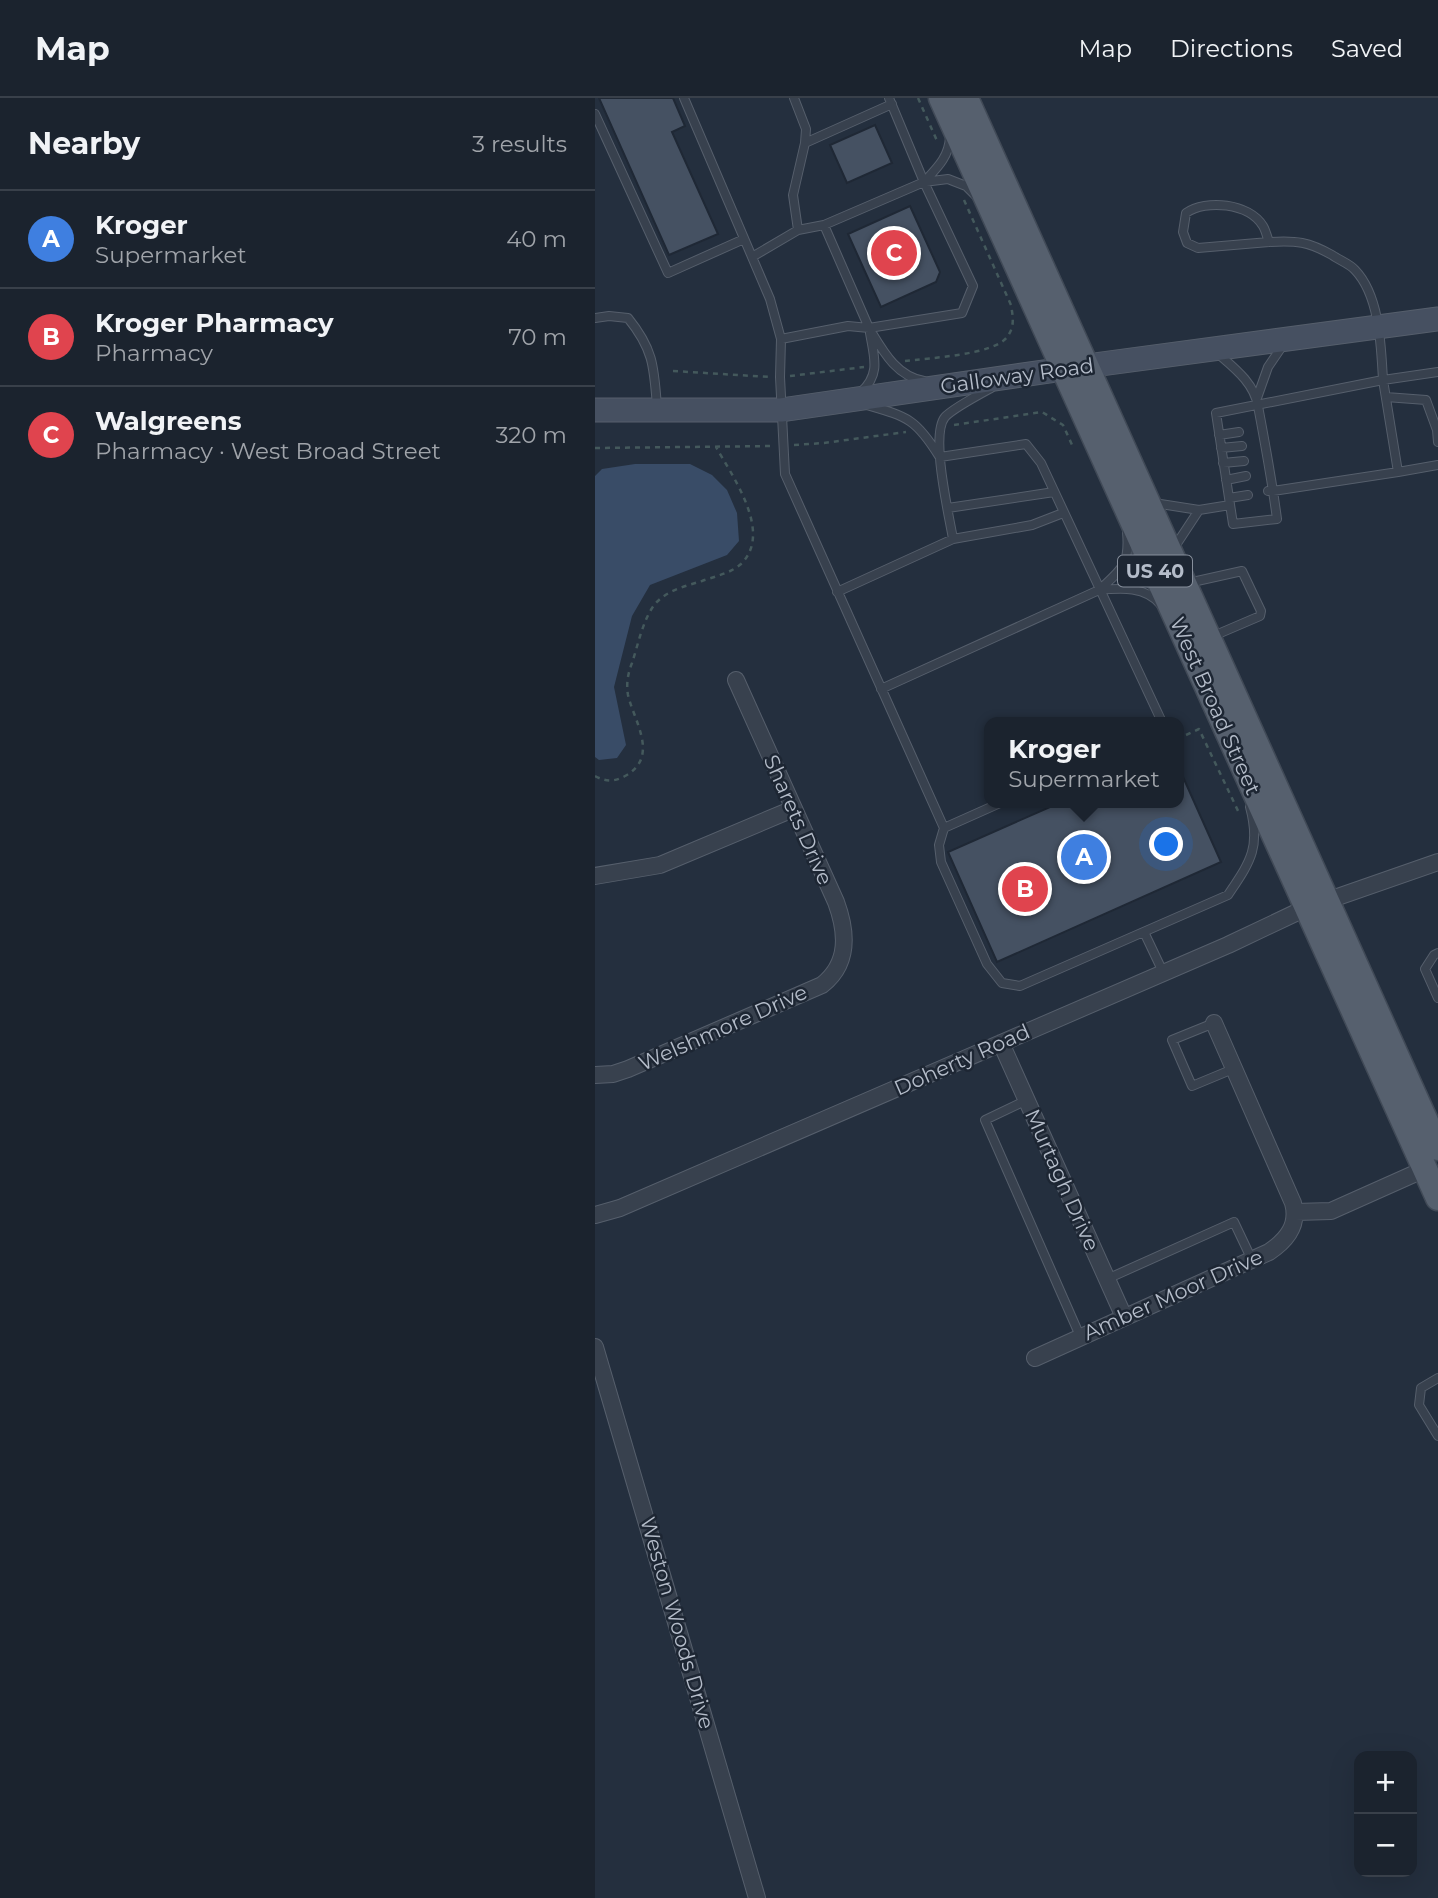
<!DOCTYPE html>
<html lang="en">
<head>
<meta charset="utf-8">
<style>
	body { margin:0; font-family:Montserrat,sans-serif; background:#282f3a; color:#f1f3f6 }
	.controls { position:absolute; right:21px; bottom:21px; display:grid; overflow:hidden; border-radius:14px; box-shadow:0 7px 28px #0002 }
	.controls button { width:63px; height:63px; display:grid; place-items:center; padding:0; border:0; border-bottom:2px solid #39404a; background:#1b232e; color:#f1f3f6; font:35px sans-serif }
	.you { position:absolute; left:572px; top:747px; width:24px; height:24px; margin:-18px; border:5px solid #fff; border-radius:50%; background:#1a73e8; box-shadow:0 0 0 10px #1a73e833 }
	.badge { display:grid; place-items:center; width:46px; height:46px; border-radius:50%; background:#8ab4f8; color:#fff; font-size:23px; font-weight:700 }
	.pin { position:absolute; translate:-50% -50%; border:4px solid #fff; box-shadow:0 2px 7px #0006 }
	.popup { position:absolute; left:389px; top:619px; width:200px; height:91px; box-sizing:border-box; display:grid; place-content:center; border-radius:14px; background:#1b232e; filter:drop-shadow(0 2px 5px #0005); font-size:23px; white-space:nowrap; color:#a0a4aa }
	.popup b { font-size:26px; color:#f1f3f6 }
	.popup::after { content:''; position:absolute; left:50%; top:100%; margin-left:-14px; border:14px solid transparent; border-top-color:#1b232e }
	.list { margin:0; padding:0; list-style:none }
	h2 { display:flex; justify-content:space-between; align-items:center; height:91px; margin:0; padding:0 28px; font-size:30px }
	h2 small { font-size:23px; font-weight:400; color:#a0a4aa }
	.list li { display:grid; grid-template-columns:46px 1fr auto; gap:21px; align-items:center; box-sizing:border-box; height:98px; padding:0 28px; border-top:2px solid #39404a }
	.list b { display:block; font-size:26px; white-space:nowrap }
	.list p { margin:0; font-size:23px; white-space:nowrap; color:#a0a4aa }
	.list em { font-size:23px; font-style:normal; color:#a0a4aa }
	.map { position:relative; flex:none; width:843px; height:1800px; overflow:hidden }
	header { display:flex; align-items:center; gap:42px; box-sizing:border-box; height:98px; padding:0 35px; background:#1b232e; border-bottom:2px solid #39404a }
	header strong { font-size:33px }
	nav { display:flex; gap:38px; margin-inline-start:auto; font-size:24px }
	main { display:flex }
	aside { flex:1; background:#1b232e }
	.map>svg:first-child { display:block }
	.water { fill:#394c67 }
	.building { fill:#455162; stroke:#1f2835; stroke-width:2 }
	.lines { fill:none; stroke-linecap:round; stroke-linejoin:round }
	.lane-casing { stroke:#565f6c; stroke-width:10 }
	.street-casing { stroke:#565f6c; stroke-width:18 }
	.secondary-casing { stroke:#565f6c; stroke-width:25 }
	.primary-casing { stroke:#414a57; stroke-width:27 }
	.path { stroke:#44595c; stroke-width:2.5; stroke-dasharray:5 5; stroke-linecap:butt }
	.lane { stroke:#38414e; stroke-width:8 }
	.street { stroke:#38414e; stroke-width:16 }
	.secondary { stroke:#465061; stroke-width:23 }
	.primary { stroke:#56606e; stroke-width:24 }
	.labels { text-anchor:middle; stroke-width:5; stroke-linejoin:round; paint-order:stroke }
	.shield { fill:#1d2633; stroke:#878f9c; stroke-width:2 }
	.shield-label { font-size:19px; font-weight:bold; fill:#b4bcc9 }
	.street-label { font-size:21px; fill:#b4bcc9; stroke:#1d2633 }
</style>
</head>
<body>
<header>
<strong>Map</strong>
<nav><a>Map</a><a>Directions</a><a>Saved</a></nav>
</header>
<main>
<aside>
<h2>Nearby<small>3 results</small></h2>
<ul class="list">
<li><span class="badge" style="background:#3f7fe0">A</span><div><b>Kroger</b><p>Supermarket</p></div><em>40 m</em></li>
<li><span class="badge" style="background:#e0444e">B</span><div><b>Kroger Pharmacy</b><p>Pharmacy</p></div><em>70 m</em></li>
<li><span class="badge" style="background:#e0444e">C</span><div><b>Walgreens</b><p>Pharmacy · West Broad Street</p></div><em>320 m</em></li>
</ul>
</aside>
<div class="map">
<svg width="843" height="1800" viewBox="0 0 843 1800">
	<rect width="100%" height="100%" fill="#242f3e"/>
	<!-- water -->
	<path class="water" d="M40,366H95L117,377L132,392L142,415L144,443L132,457L55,487L37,518L19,589L31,647L22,660L4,662L0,659V378L7,371Z"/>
	<!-- building -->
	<path class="building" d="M4,0H78L90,28L77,34L123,136L74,157Z
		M280,27L297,65L252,85L235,47Z
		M315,108L345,174L341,184L286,209L253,136Z
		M584,670L626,764L402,864L353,754L464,705H584Z"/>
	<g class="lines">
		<!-- lane casing -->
		<g class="lane-casing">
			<path id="lane" d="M89,0L175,201L186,241L185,279L190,376L349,730L405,705
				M199,0L211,31L210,45L198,97L203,132
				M0,16L73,175L149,141
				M210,45L297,6
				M329,84C342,70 354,59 355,39
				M229,127L274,230L367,215L378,188L329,84L294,0
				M674,144C672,139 671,133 668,128C654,105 611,101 591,115L588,134L592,145L603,150L674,144C701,142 714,144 737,157C744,162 755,166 760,172C785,198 786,249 788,282L843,274
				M157,159L203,132L229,127L329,84L353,81L371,88L380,97
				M0,220L14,218L33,220C59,252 59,270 62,309
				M274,230C288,253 301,278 329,283
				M186,241L253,228L274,230
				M621,254C638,269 659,284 663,308C670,345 677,383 682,421L638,426L621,315L788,282L803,374L678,393H673
				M266,294C286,276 279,259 275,235
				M791,299L831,302L842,332L843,344
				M662,300L673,269L688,247
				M272,307C313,319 321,321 344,358
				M624,337L644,334
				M626,350L647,348
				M345,359L431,346L446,365L567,624
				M628,365L649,363
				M803,374L843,367
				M631,382L651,378
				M634,400L653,397
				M559,405L604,412L579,450
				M353,410L459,394
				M604,412L635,407
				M358,441C354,417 335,337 350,319C357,311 385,296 396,290
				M593,485L647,473L666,513L665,518L616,539
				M504,492C527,471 535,467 532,434
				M242,494L358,441L437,427L468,415
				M286,591L504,492C526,490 551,488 566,507
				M349,730L344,747L346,764L392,866L407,885L425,888L633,797C655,764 666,750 655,709
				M549,834L568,874
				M843,855L839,857L830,871L843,900
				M619,925L577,942L597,988L638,971
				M432,1002L390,1022L485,1238
				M512,1181L639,1124L657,1162
				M843,1280L826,1290L824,1307L843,1338"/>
		</g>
		<!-- street casing -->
		<g class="street-casing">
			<path id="street" d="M0,778L65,767L198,711
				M406,945L529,1219
				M0,977L18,976L33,971L227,887C255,865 252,834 241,804L141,582
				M700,1114L736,1113L830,1071
				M0,1117L25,1110L633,847L711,810L843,764
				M0,1249L162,1800
				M440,1260L674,1154C692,1142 704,1127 698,1105L619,925"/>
		</g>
		<!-- secondary casing -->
		<g class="secondary-casing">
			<path id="secondary" d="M0,312H186L469,271L843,221"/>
		</g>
		<!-- primary casing -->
		<g class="primary-casing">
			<path id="primary" d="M346,0L843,1100
				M371,0L843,1050"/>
		</g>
		<!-- path -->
		<path class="path" d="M323,0L343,45
			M310,263C333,260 399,257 412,239C420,229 418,219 416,207L369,102
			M78,273L175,279
			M195,278L269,269
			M359,327L447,314L468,327L478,349
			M199,347L229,345L311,334
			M0,350L179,348
			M591,637L604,631L645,717
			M0,678C11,684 19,684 30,678C65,659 39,623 33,597C31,586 33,575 37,565C43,547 48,521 60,506C72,492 91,488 107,483C121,478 136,475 146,466C178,435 138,379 121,349
			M452,705L454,709"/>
		<!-- lane -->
		<use href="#lane" class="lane"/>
		<!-- street -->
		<use href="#street" class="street"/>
		<!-- secondary -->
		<use href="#secondary" class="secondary"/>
		<!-- primary -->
		<use href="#primary" class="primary"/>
	</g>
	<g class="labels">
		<!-- shield labels -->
		<rect class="shield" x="523" y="457.5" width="74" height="31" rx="5"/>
		<g class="shield-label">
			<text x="560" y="480">US 40</text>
		</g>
		<!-- street labels -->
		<g class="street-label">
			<text transform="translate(422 278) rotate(-8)" y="7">Galloway Road</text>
			<text transform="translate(620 608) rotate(66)" y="7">West Broad Street</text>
			<text transform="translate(203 722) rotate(66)" y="7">Sharets Drive</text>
			<text transform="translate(128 930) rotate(-24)" y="7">Welshmore Drive</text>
			<text transform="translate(367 962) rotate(-24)" y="7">Doherty Road</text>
			<text transform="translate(467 1082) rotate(66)" y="7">Murtagh Drive</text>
			<text transform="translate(578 1197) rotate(-24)" y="7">Amber Moor Drive</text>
			<text transform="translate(82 1525) rotate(74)" y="7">Weston Woods Drive</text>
		</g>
	</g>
</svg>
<div class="controls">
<button>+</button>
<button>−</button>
</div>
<div class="you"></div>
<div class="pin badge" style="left:489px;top:759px;background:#3f7fe0">A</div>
<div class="popup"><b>Kroger</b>Supermarket</div>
<div class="pin badge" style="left:430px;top:791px;background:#e0444e">B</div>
<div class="pin badge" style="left:299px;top:155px;background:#e0444e">C</div>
</div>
</main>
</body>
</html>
